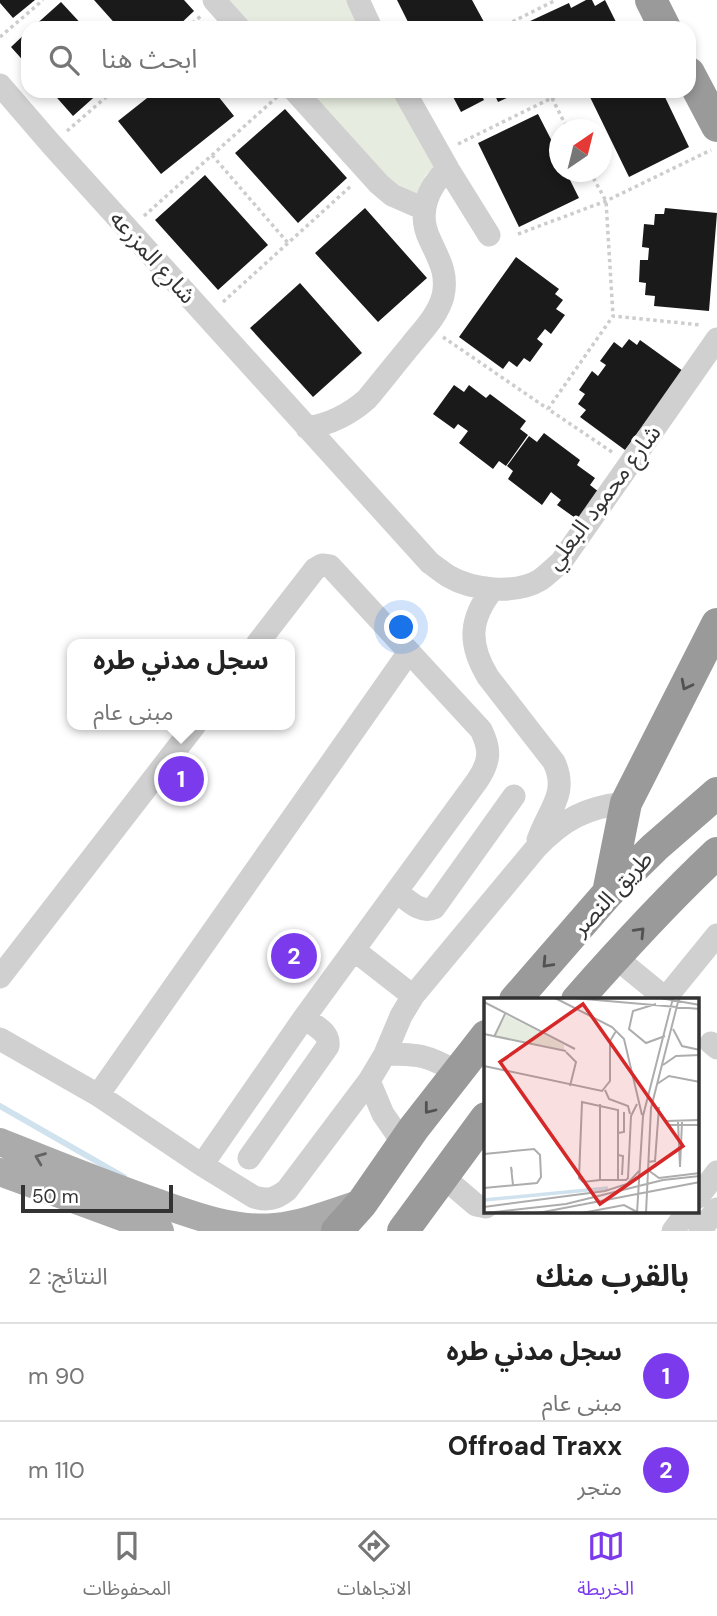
<!DOCTYPE html>
<html lang="ar">
<head>
<meta charset="utf-8">
<style>
	body { margin:0; font-family:"DM Sans","Noto Sans Arabic",sans-serif; background:#f6f6f6; color:#222; direction:rtl }
	.compass { position:absolute; left:549px; top:119px; width:63px; height:63px; border-radius:50%; background:#fff; box-shadow:0 4px 10px #0003; rotate:35deg }
	.scale { position:absolute; left:21px; bottom:18px; width:152px; box-sizing:border-box; padding-left:7px; border:4px solid #333; border-top:0; font-size:19px; line-height:24px; white-space:nowrap; color:#333; -webkit-text-stroke:5px #fff; paint-order:stroke }
	.you { position:absolute; left:402px; top:628px; width:24px; height:24px; margin:-18px; border:5px solid #fff; border-radius:50%; background:#1a73e8; box-shadow:0 0 0 10px #1a73e833 }
	.badge { display:grid; place-items:center; width:46px; height:46px; border-radius:50%; background:#7c3aed; color:#fff; font-size:23px; font-weight:700 }
	.pin { position:absolute; translate:-50% -50%; border:4px solid #fff; box-shadow:0 2px 7px #0006 }
	.popup { position:absolute; left:67px; top:639px; width:228px; height:91px; box-sizing:border-box; display:grid; place-content:center; border-radius:14px; background:#fff; filter:drop-shadow(0 2px 5px #0005); font-size:23px; white-space:nowrap; color:#767676 }
	.popup b { font-size:26px; color:#222 }
	.popup::after { content:''; position:absolute; left:50%; top:100%; margin-left:-14px; border:14px solid transparent; border-top-color:#fff }
	.list { margin:0; padding:0; list-style:none }
	h2 { display:flex; justify-content:space-between; align-items:center; height:91px; margin:0; padding:0 28px; font-size:30px }
	h2 small { font-size:23px; font-weight:400; color:#767676 }
	.list li { display:grid; grid-template-columns:46px 1fr auto; gap:21px; align-items:center; box-sizing:border-box; height:98px; padding:0 28px; border-top:2px solid #e0e0e0 }
	.list b { display:block; font-size:26px; white-space:nowrap }
	.list p { margin:0; font-size:23px; white-space:nowrap; color:#767676 }
	.list em { font-size:23px; font-style:normal; color:#767676 }
	.icon { flex:none; width:38px; height:38px; fill:none; stroke:currentColor; stroke-width:2; stroke-linecap:round; stroke-linejoin:round }
	.map { position:relative; flex:none; width:717px; height:1231px; overflow:hidden; direction:ltr }
	.search { position:absolute; background:#fff; box-shadow:0 4px 10px #0003; left:21px; right:21px; top:21px; height:77px; display:flex; align-items:center; gap:18px; box-sizing:border-box; padding:0 24px; border-radius:21px; color:#767676; font-size:26px }
	.sheet { height:287px; background:#fff }
	nav { display:flex; justify-content:space-around; align-items:center; box-sizing:border-box; height:98px; border-top:2px solid #e0e0e0; background:#fff; font-size:19px; color:#767676 }
	nav a { display:grid; justify-items:center; gap:4px }
	nav .on { color:#7c3aed }
	.map>svg:first-child { display:block }
	.green { fill:#e6ecdf }
	.lines { fill:none; stroke-linecap:round; stroke-linejoin:round }
	.stream { stroke:#cfe2ee; stroke-width:6 }
	.building { fill:#1a1a1a }
	.path { stroke:#cdcdcd; stroke-width:3.5; stroke-dasharray:3.5 3.5; stroke-linecap:butt }
	.minor { stroke:#d0d0d0; stroke-width:23 }
	.major { stroke:#ababab; stroke-width:28 }
	.highway { stroke:#9a9a9a; stroke-width:32 }
	.oneway { stroke:#525252 }
	.oneway2 { stroke:#636363 }
	.labels { text-anchor:middle; stroke-width:7; stroke-linejoin:round; paint-order:stroke }
	.street-label { font-size:23px; fill:#333; stroke:#fff }
	.inset-river { fill:none; stroke:#cfe2ee; stroke-width:3.5 }
	.inset-road { fill:none; stroke:#adadad; stroke-width:2 }
	.view { fill:#d62828; fill-opacity:0.15; stroke:#d62828; stroke-width:3.5 }
	.inset-edge { fill:none; stroke:#333; stroke-width:3.5 }
</style>
</head>
<body>
<div class="map">
<svg width="717" height="1231" viewBox="0 0 717 1231">
	<rect width="100%" height="100%" fill="#fff"/>
	<!-- green -->
	<path class="green" d="M226,0H349L363,28H250Z
		M306,91H395L437,164L425,176L419,197L384,178Z"/>
	<g class="lines">
		<!-- stream -->
		<path class="stream" d="M0,1106L124,1177"/>
	</g>
	<!-- building -->
	<path class="building" d="M0,0H35L13,18L0,3Z
		M94,0H184L194,11L176,28H119Z
		M397,0H472L484,22L472,28H411Z
		M586,0H592L595,6L605,0L619,28H531L528,22L569,3L571,8Z
		M61,2L85,28H32Z
		M28,31V66L11,47Z
		M51,91H101L73,116Z
		M156,91H214L234,116L161,174L118,121Z
		M450,91H487L481,94L484,100L461,112Z
		M493,91H522L498,102Z
		M591,91H662L689,147L629,177L588,93Z
		M285,109L347,178L298,223L235,153Z
		M538,114L560,157V172H566L579,198L519,227L478,143Z
		M205,175L268,245L218,290L155,220Z
		M365,208L427,278L378,322L315,253Z
		M665,208L717,213L709,311L654,306L655,296L645,295L646,283L639,282L640,260H648L649,248L642,247L644,224L654,225L655,214H664Z
		M516,257L559,289L555,294L563,300L556,309L565,315L551,334L545,329L537,339L543,344L530,362L524,358L517,367L509,361L503,369L459,337Z
		M300,283L362,353L313,397L250,328Z
		M629,339L637,345L640,340L683,371L625,450L580,417L586,410L578,404L585,394L579,390L592,371L598,376L606,365L600,361L614,342L622,348Z
		M454,385L464,392L469,385L486,398L490,394L526,421L520,429L528,435L506,466L499,461L493,469L459,443L468,431L458,424L454,429L433,414Z
		M544,433L580,460L577,465L595,478L590,485L599,492L578,520L557,505L561,500L551,492L542,505L508,479L513,471L507,466L529,436L537,442Z"/>
	<g class="lines">
		<!-- path -->
		<path class="path" d="M187,28L202,15
			M500,28L556,0
			M0,37L43,0
			M552,98L568,130
			M67,131L113,91
			M458,144L566,91
			M212,155L288,243
			M590,172L606,201L613,316
			M144,216L277,97
			M518,234L606,201L711,150
			M223,302L352,185
			M443,337L548,409
			M612,452L548,409L613,316L701,325"/>
		<!-- minor -->
		<path class="minor" d="M214,0L239,28
			M358,0L371,28
			M0,85L51,144L430,563C436,567 442,572 448,576C472,590 515,595 540,580C547,575 554,568 561,562L717,339
			M295,91L379,184L392,195L424,209
			M404,91L448,169L489,235
			M307,428C331,424 349,415 367,399C382,381 396,363 411,345C423,330 438,315 443,296C448,273 439,260 430,240C417,214 427,187 448,169
			M493,589C469,619 468,644 488,677L554,762C569,794 548,810 538,840
			M397,892C408,900 420,914 434,908L514,796
			M354,950L413,996
			M615,957L665,998
			M0,977L195,725
			M664,1000L717,935
			M0,1039L98,1095L202,1165L254,1197C268,1201 276,1199 287,1190L369,1081L385,1054L401,1016L413,996L536,848C563,819 587,807 626,803
			M711,1043L717,1048
			M385,1054C419,1054 427,1055 457,1072
			M369,1081L383,1114L403,1143
			M98,1095L409,652
			M249,1158L328,1046C330,1032 315,1026 304,1018
			M202,1165L304,1018L477,781C490,762 491,750 481,730L330,566L322,565L315,569L257,644
			M442,1176L476,1205L486,1207
			M698,1197L717,1172
			M673,1231L687,1212
			M700,1231L717,1209"/>
		<!-- major -->
		<path class="major" d="M0,1142C50,1162 99,1182 150,1200C190,1214 232,1231 275,1227C305,1224 334,1212 362,1203
			M0,1172L160,1231"/>
		<!-- highway -->
		<path class="highway" d="M651,0L665,28
			M689,73L717,126
			M608,893L626,803L717,624
			M515,1000L608,893L655,847L717,793
			M577,1000C622,949 668,899 717,853
			M337,1231L362,1203L414,1128L486,1036
			M403,1231L486,1118"/>
	</g>
	<!-- one-way arrows -->
	<defs><path id="oneway-chevron" d="M-2-3.5L2.5 0L-2 3.5" fill="none" stroke-width="1.6" stroke-linecap="round" stroke-linejoin="round" transform="scale(1.75)"/></defs>
	<g class="oneway">
		<use href="#oneway-chevron" transform="translate(686 685) rotate(117)"/>
		<use href="#oneway-chevron" transform="translate(640 932) rotate(-46)"/>
		<use href="#oneway-chevron" transform="translate(547 963) rotate(133)"/>
		<use href="#oneway-chevron" transform="translate(429 1109) rotate(128)"/>
	</g>
	<use class="oneway2" href="#oneway-chevron" transform="translate(40 1158) rotate(-158)"/>
	<g class="labels">
		<!-- street labels -->
		<g class="street-label">
			<text transform="translate(153 257) rotate(48)" y="8">شارع المزرعه</text>
			<text transform="translate(603 497) rotate(-53)" y="8">شارع محمود البعلي</text>
			<text transform="translate(612 893) rotate(-47)" y="8">طريق النصر</text>
		</g>
	</g>
	<!-- overview -->
	<g transform="translate(484 998)">
		<rect width="215" height="215" fill="#fff"/>
		<path d="M22,17L80,47V52L11,38Z" fill="#e6ecdf"/>
		<path class="inset-river" d="M0,202L124,190"/>
		<path class="inset-road" d="M71,0L128,29L140,41L158,117M89,0L216,11M176,0L216,7M0,4L91,51M172,6L149,13L145,31L162,45L181,38M189,31L198,48L216,52M0,36L82,53M10,39L21,16M82,54L92,64L86,88M179,67L192,58L216,57M0,68L118,93L126,83V43L132,33M173,86L185,78L216,84M121,92L125,101L144,108L146,116M182,123L216,122M194,124L196,169M183,127H216M134,135L140,134V114M0,156L50,151L56,157L57,179L53,185L0,190M134,157L139,158L138,177M164,164L171,163L175,109M196,169L198,124M164,172L175,180L216,175M28,174L27,169L29,187M116,182V106M134,182V112L98,104L95,180L99,184L116,182H142L144,180L147,118L153,106M0,209L121,193L143,186L155,173M2,215L82,206L179,182L216,178M54,215L216,184M98,215L140,207L153,214M153,215L159,118L189,0M162,215L167,110L195,0"/>
		<path class="view" d="M99,6L199,148L116,206L16,64Z"/>
		<rect width="215" height="215" class="inset-edge"/>
	</g>
</svg>
<svg class="compass" viewBox="-18 -18 36 36"><path d="M0-13l5 13h-10z" fill="#e53935"/><path d="M0 13l5-13h-10z" fill="#767676"/></svg>
<div class="scale">50 m</div>
<div class="you"></div>
<div class="pin badge" style="left:181px;top:779px">1</div>
<div class="popup"><b>سجل مدني طره</b>مبنى عام</div>
<div class="pin badge" style="left:294px;top:956px">2</div>
<div class="search"><svg class="icon" aria-label="search" viewBox="0 0 24 24"><circle cx="10" cy="10" r="6"/><path d="M15 15l6 6"/></svg>ابحث هنا</div>
</div>
<section class="sheet">
<h2>بالقرب منك<small>النتائج: 2</small></h2>
<ul class="list">
<li><span class="badge">1</span><div><b>سجل مدني طره</b><p>مبنى عام</p></div><em>90 m</em></li>
<li><span class="badge">2</span><div><b>Offroad Traxx</b><p>متجر</p></div><em>110 m</em></li>
</ul>
</section>
<nav>
<a class="on"><svg class="icon" aria-label="map" viewBox="0 0 24 24"><path d="M3 6l6-2 6 2 6-2v14l-6 2-6-2-6 2zM9 4v14M15 6v14"/></svg>الخريطة</a>
<a><svg class="icon" aria-label="directions" viewBox="0 0 24 24"><path d="M12 3l9 9-9 9-9-9zM9 14v-3h6M13 9l2 2-2 2"/></svg>الاتجاهات</a>
<a><svg class="icon" aria-label="saved" viewBox="0 0 24 24"><path d="M7 4h10v16l-5-4-5 4z"/></svg>المحفوظات</a>
</nav>
</body>
</html>
